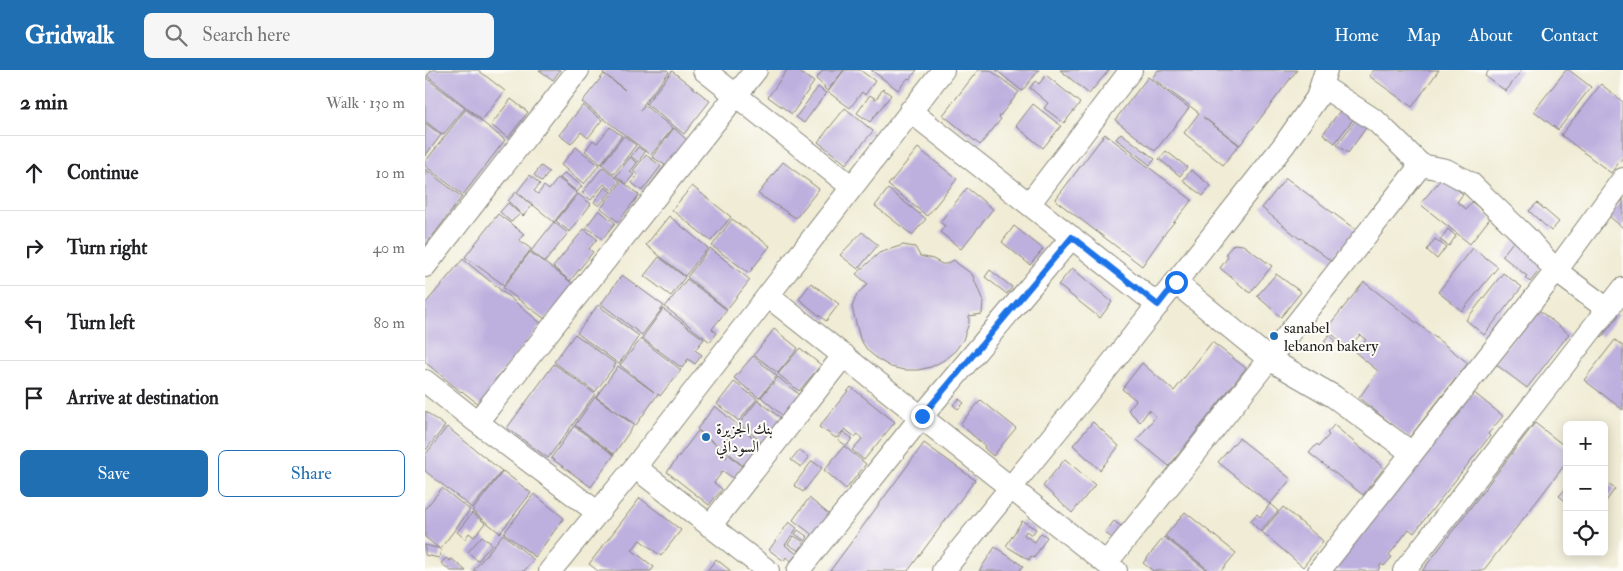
<!DOCTYPE html>
<html lang="en">
<head>
<meta charset="utf-8">
<style>
	body { margin:0; font-family:"IM FELL Double Pica",Amiri,serif; background:#f6f6f6; color:#202124 }
	.controls { position:absolute; right:15px; bottom:15px; display:grid; overflow:hidden; border-radius:8px; box-shadow:0 2px 12px #0003 }
	.controls button { width:45px; height:45px; display:grid; place-items:center; padding:0; border:0; border-bottom:1px solid #e0e0e0; background:#fff; color:#202124; font:25px sans-serif }
	.stop { position:absolute; width:15px; height:15px; margin:-11px; border:4px solid #1a73e8; border-radius:50%; background:#fff }
	.stop.end { background:#1a73e8; border-color:#fff; box-shadow:0 1px 5px #0008 }
	.list { margin:0; padding:0; list-style:none }
	h2 { display:flex; justify-content:space-between; align-items:center; height:65px; margin:0; padding:0 20px; font-size:21px }
	h2 small { font-size:16px; font-weight:400; color:#757577 }
	.list li { display:grid; grid-template-columns:32px 1fr auto; gap:15px; align-items:center; box-sizing:border-box; height:75px; padding:0 20px; border-top:1px solid #e0e0e0 }
	.list b { display:block; font-size:19px; white-space:nowrap }
	.list em { font-size:16px; font-style:normal; color:#757577 }
	.actions { display:flex; gap:10px; padding:15px 20px }
	.actions a { flex:1; padding:11px 0; border:1px solid #1f6fb2; border-radius:8px; text-align:center; font-size:18px; color:#1f6fb2 }
	.actions .main { background:#1f6fb2; color:#fff }
	.icon { flex:none; width:28px; height:28px; fill:none; stroke:currentColor; stroke-width:2; stroke-linecap:round; stroke-linejoin:round }
	.map { position:relative; flex:none; width:1198px; height:501px; overflow:hidden }
	header { display:flex; align-items:center; gap:30px; box-sizing:border-box; height:70px; padding:0 25px; background:#1f6fb2; color:#fff }
	header strong { font-size:24px }
	nav { display:flex; gap:28px; margin-inline-start:auto; font-size:18px }
	.search { width:350px; height:45px; background:#f6f6f6; display:flex; align-items:center; gap:12px; box-sizing:border-box; padding:0 18px; border-radius:8px; color:#757577; font-size:19px }
	main { display:flex }
	aside { flex:1; background:#fff }
	.map>svg:first-child { display:block }
	.building { fill:#bdafde }
	.lines { fill:none; stroke-linecap:round; stroke-linejoin:round }
	.minor-casing { stroke:#868478; stroke-width:24 }
	.minor { stroke:#fff; stroke-width:22 }
	.route { stroke:#1a73e8; stroke-width:6 }
	.poi-dot { fill:#1f6fb2; stroke:#fdfcf7; stroke-width:2 }
	.labels { text-anchor:middle; stroke-width:4; stroke-linejoin:round; paint-order:stroke }
	.poi-label { font-size:16px; fill:#1c1c1c; stroke:#fdfcf7; text-anchor:start }
</style>
</head>
<body>
<header>
<strong>Gridwalk</strong>
<div class="search"><svg class="icon" aria-label="search" viewBox="0 0 24 24"><circle cx="10" cy="10" r="6"/><path d="M15 15l6 6"/></svg>Search here</div>
<nav><a>Home</a><a>Map</a><a>About</a><a>Contact</a></nav>
</header>
<main>
<aside>
<h2>2 min<small>Walk · 130 m</small></h2>
<ul class="list">
<li><svg class="icon" aria-label="ahead" viewBox="0 0 24 24"><path d="M12 20V5M6 11l6-6 6 6"/></svg><div><b>Continue</b></div><em>10 m</em></li>
<li><svg class="icon" aria-label="right" viewBox="0 0 24 24"><path d="M7 20v-9h11M14 6l5 5-5 5"/></svg><div><b>Turn right</b></div><em>40 m</em></li>
<li><svg class="icon" aria-label="left" viewBox="0 0 24 24"><path d="M17 20v-9H6M10 6l-5 5 5 5"/></svg><div><b>Turn left</b></div><em>80 m</em></li>
<li><svg class="icon" aria-label="arrive" viewBox="0 0 24 24"><path d="M6 21V4h12l-3 4 3 4H6"/></svg><div><b>Arrive at destination</b></div></li>
</ul>
<div class="actions"><a class="main">Save</a><a>Share</a></div>
</aside>
<div class="map">
<svg width="1198" height="501" viewBox="0 0 1198 501">
	<rect width="100%" height="100%" fill="#fdfcf7"/>
	<filter id="ink" filterUnits="userSpaceOnUse"><feTurbulence type="fractalNoise" baseFrequency=".02" numOctaves="2"/><feDisplacementMap in="SourceGraphic" scale="10" xChannelSelector="R" yChannelSelector="G"/><feConvolveMatrix kernelMatrix="1 2 1 2 8 2 1 2 1" color-interpolation-filters="sRGB"/></filter>
	<filter id="wash" filterUnits="userSpaceOnUse"><feTurbulence type="fractalNoise" baseFrequency=".0096" numOctaves="4" result="noise"/><feDisplacementMap in="SourceGraphic" scale="20" xChannelSelector="R" yChannelSelector="G"/><feGaussianBlur stdDeviation="1.12" result="paint"/><feColorMatrix in="noise" values="0 0 0 0 0 0 0 0 0 0 0 0 0 0 0 0 0 1.4 0 .05"/><feComposite in="paint" operator="in"/></filter>
	<g filter="url(#wash)">
		<rect width="100%" height="100%" fill="#f0ecd5"/>
		<g id="blocks">
			<!-- building -->
			<path class="building" d="M7,0H53L80,21L57,50L2,6Z
				M114,0H135L128,10Z
				M180,0H242L244,2L218,35L219,36L215,41L220,36L248,58L226,85L157,32L179,4L200,20L178,3Z
				M362,0H371L389,12L367,44L343,27Z
				M398,0H419L402,21L399,18L400,17L391,9Z
				M419,0H435L450,11L440,25L437,22L425,38L403,22Z
				M446,0H492L485,9L483,8L473,20Z
				M553,0H565L594,22L574,47L576,49L555,75L518,45Z
				M571,0H614L597,21Z
				M635,0H684L664,24Z
				M733,0H872L815,75L778,47L814,75L798,95L759,63L774,43L727,8Z
				M949,0H1014L987,37L944,6Z
				M1064,0H1097L1081,21L1060,6Z
				M1141,0H1144L1166,17L1133,60L1109,41Z
				M247,1L285,31L259,64L221,34Z
				M621,5L655,33L639,53L619,38L623,33L605,18L610,11L614,14Z
				M0,7L40,38L18,65L0,51Z
				M723,7L764,38L730,81L690,50Z
				M1176,14L1198,32V87L1186,103L1136,65Z
				M393,17L401,23L379,53L371,47Z
				M458,19L466,25L445,52L432,43L445,25L451,29Z
				M86,29L103,42L83,68L66,55Z
				M608,34L636,56L618,78L591,56Z
				M158,35L177,50L163,68L156,62L146,74L134,65Z
				M420,38L448,61L421,94L393,72Z
				M917,38L930,47L910,73L898,64Z
				M41,39L80,70L38,125L0,96V92Z
				M933,47L943,55L923,83L912,75Z
				M0,53L16,65L0,86Z
				M185,57L197,66L176,94L160,81L168,70L172,73Z
				M249,58L264,72L219,123L240,95L227,87Z
				M696,63L730,89L725,95L691,69Z
				M680,64L767,130L741,162L717,196L630,130Z
				M199,66L211,75L189,104L177,94Z
				M151,77L174,95L159,114L136,95Z
				M213,77L220,82L213,92L206,86Z
				M493,78L532,109L502,146L463,115Z
				M741,81L762,97L755,106L734,89Z
				M221,85L236,96L217,121L207,113L213,105L208,101Z
				M205,87L212,93L205,102L209,104L201,114L191,106Z
				M358,92L394,119L371,148L333,124Z
				M116,96L124,102L117,112L109,105Z
				M178,97L195,111L187,120L179,114L166,130L157,123Z
				M0,99L37,127L0,176Z
				M766,100L786,116L778,126L758,111Z
				M140,103L157,116L152,122L135,108Z
				M105,105L115,114L109,121L113,124L119,116L124,120L133,108L152,123L129,152L92,122Z
				M861,108L931,160L906,191L876,168L875,169L837,138Z
				M1017,108L1038,124L1032,132L1041,139L1047,132L1066,147L1045,174L995,134Z
				M197,111L214,125L193,152L176,138Z
				M267,116L306,147L286,171L247,140Z
				M180,117L186,122L174,136L169,132Z
				M542,118L568,139L536,179L515,162L520,156L515,152Z
				M463,119L501,149L487,165L450,136Z
				M91,122L107,136L98,146L83,131Z
				M153,124L166,134L145,162L131,151Z
				M1198,129V158L1184,146Z
				M83,133L95,144L86,152L75,142Z
				M1112,133L1134,152L1126,161L1104,141Z
				M174,140L190,153L177,169L161,157Z
				M73,144L99,164L94,170L106,179L79,215L40,187Z
				M244,146L283,178L260,206L221,175Z
				M307,149L345,176L324,203L287,176Z
				M129,152L143,163L120,192L106,181Z
				M589,156L618,179L605,195L577,172Z
				M159,159L172,169L164,179L168,182L145,211L128,197Z
				M1023,159L1031,166L1024,176L1015,170Z
				M437,162L453,175L433,199L415,185Z
				M1091,168L1121,192L1105,212L1100,208L1102,206L1077,186Z
				M1010,169L1021,177L1012,189L1002,180Z
				M809,174L818,175L847,196L825,223L795,198L803,187L801,183Z
				M478,175L490,177L495,186L508,189L517,194H521L529,190L533,194L547,204L558,231L557,244L544,246V253L538,270L530,281L519,290L506,297L493,300H479L466,297L454,290L443,281L435,269L427,237L432,224L443,214L431,204L454,183Z
				M285,178L325,210L302,239L262,207Z
				M1048,178L1073,197L1037,241L1013,222Z
				M105,182L151,216L120,249L78,218Z
				M234,187L260,207L246,226L219,206Z
				M38,189L117,254L70,310L75,314L57,337L37,321L36,322L0,292V234Z
				M647,198L687,232L675,248L633,215Z
				M565,200L587,217L582,224L560,207Z
				M1078,203L1097,217L1059,265L1041,250Z
				M851,204L876,222L856,247L832,226Z
				M197,205L239,236L217,265L176,234Z
				M262,209L302,240L287,259L292,263L285,272L240,237Z
				M939,212L1043,293L984,368L934,328L953,301L930,282L941,270L935,265L923,278L901,259Z
				M386,213L414,234L401,251L374,229Z
				M173,235L214,266L194,294L152,263Z
				M1111,238L1144,264L1102,318L1069,293Z
				M238,239L279,269L270,280L277,285L270,294L263,289L257,298L217,268Z
				M1186,239L1194,245L1177,267L1169,261Z
				M349,259L373,278L353,303L329,285Z
				M150,264L191,294L170,322L129,292Z
				M904,265L910,270L905,276L899,271Z
				M216,269L256,300L235,326L233,324L211,355L171,327L193,296L229,322L195,295Z
				M1190,270L1198,276V340L1159,310Z
				M787,272L821,298L744,396L712,370L731,346L724,340L715,352L703,340L711,330L697,319L717,293L749,321Z
				M375,278L396,295L374,321L353,304Z
				M328,286L352,306L334,328L309,308Z
				M129,294L170,324L123,388L82,358Z
				M353,307L376,326L359,347L336,327Z
				M309,312L332,329L314,351L292,334Z
				M426,317L470,352L439,390L427,380L437,369L433,364L430,367L420,359L411,368L394,357Z
				M1048,322L1078,346L1063,364L1065,366L989,463L984,459L964,485L967,487L959,496L956,494L953,501H905L995,388L1036,342L1033,339Z
				M170,327L209,355L189,384L150,355Z
				M534,329L539,333L533,339L528,335Z
				M333,330L357,349L337,372L314,354Z
				M556,330L591,358L568,386L559,378L560,376L535,354Z
				M290,336L314,356L294,379V382L301,388L303,384L317,396L308,408L298,401L289,413L297,419L284,435L242,402L273,361L293,376L272,359Z
				M0,341L20,356L0,381Z
				M668,352L694,376L675,400L648,375Z
				M1110,353L1142,378V392L1058,501H997Z
				M909,355L959,398L938,425L884,383L892,374L894,376L904,365L902,363Z
				M149,356L189,385L166,417L126,388Z
				M22,357L77,401L47,438L0,401V385Z
				M315,357L338,376L319,397L297,377Z
				M418,362L427,368L422,376L413,370Z
				M814,368L866,409L845,434L793,392Z
				M499,373L550,410L483,501H405Z
				M419,376L441,394L421,419L399,400Z
				M374,380L384,388L376,397L366,390Z
				M640,389L670,415L647,443L618,416Z
				M387,391L397,398L378,422L369,415Z
				M78,401L106,423L75,463L47,441Z
				M1179,411L1190,419L1179,434Z
				M1142,417V432L1134,426Z
				M17,418L45,440L15,479L0,467V439Z
				M109,424L139,448L110,487L79,463Z
				M215,428L256,460L236,486L215,470L207,480L229,497L226,501H173L164,494Z
				M384,428L405,445L389,466L368,450Z
				M845,434L853,441L835,461L825,451L832,444L835,447Z
				M858,437L898,471L878,497L837,462Z
				M760,442L811,483L796,501H785L740,466Z
				M47,443L60,453L49,467L44,463L40,469L32,462Z
				M597,451L611,459L607,465L601,461L599,465L610,472L616,463L622,467L609,488L606,486L604,490L581,476Z
				M689,451L700,459L692,471L680,463Z
				M364,452L372,458L360,475L372,484L366,491L361,487L359,491L344,480Z
				M373,460L383,467L380,471L370,464Z
				M78,464L109,490L99,501H48Z
				M57,466L67,474L53,491L43,482Z
				M369,466L379,472L374,481L363,474Z
				M739,467L783,501H728L718,493Z
				M0,475L16,479L14,488L0,485Z
				M570,477L598,496L594,501H554Z
				M21,488L25,491L27,489L41,501H26L16,493Z
				M291,489L306,501H282Z"/>
		</g>
	</g>
	<g filter="url(#ink)">
		<use href="#blocks" fill-opacity="0" stroke="#868478" stroke-width="1"/>
		<g class="lines">
			<!-- minor casing -->
			<g class="minor-casing">
				<path id="minor" d="M279,0L427,117
					M897,16L951,51L996,95L1021,100L1045,113L1102,168L1131,201L1181,238
					M485,41L733,235
					M604,134L706,0
					M0,196L153,0
					M751,213L844,289L908,326L987,383
					M343,226L691,501
					M0,311L52,352L172,442
					M52,352L331,0
					M210,397L343,501
					M285,456L419,285
					M681,493L760,396L996,95
					M125,501L210,397L518,0
					M373,501L497,346L647,167
					M518,501L678,304L859,75L892,28L901,0
					M894,501L1131,201L1198,109
					M979,501L1198,219"/>
			</g>
			<!-- minor -->
			<use href="#minor" class="minor"/>
		</g>
	</g>
	<g class="lines" filter="url(#ink)">
		<!-- route -->
		<path class="route" d="M497,346L647,167L733,235L751,212"/>
	</g>
	<!-- markers -->
	<g class="poi-dot">
		<circle cx="849" cy="266" r="5"/>
		<circle cx="281" cy="367" r="5"/>
	</g>
	<g class="labels">
		<!-- poi labels -->
		<g class="poi-label">
			<text x="859" y="263">sanabel<tspan x="859" dy="18">lebanon bakery</tspan></text>
			<text x="291" y="364">بنك الجزيرة<tspan x="291" dy="18">السوداني</tspan></text>
		</g>
	</g>
</svg>
<div class="controls">
<button>+</button>
<button>−</button>
<button><svg class="icon" aria-label="locate" viewBox="0 0 24 24"><circle cx="12" cy="12" r="6"/><path d="M12 2v4M12 18v4M2 12h4M18 12h4"/></svg></button>
</div>
<div class="stop" style="left:751px;top:212px"></div>
<div class="stop end" style="left:497px;top:346px"></div>
</div>
</main>
</body>
</html>
